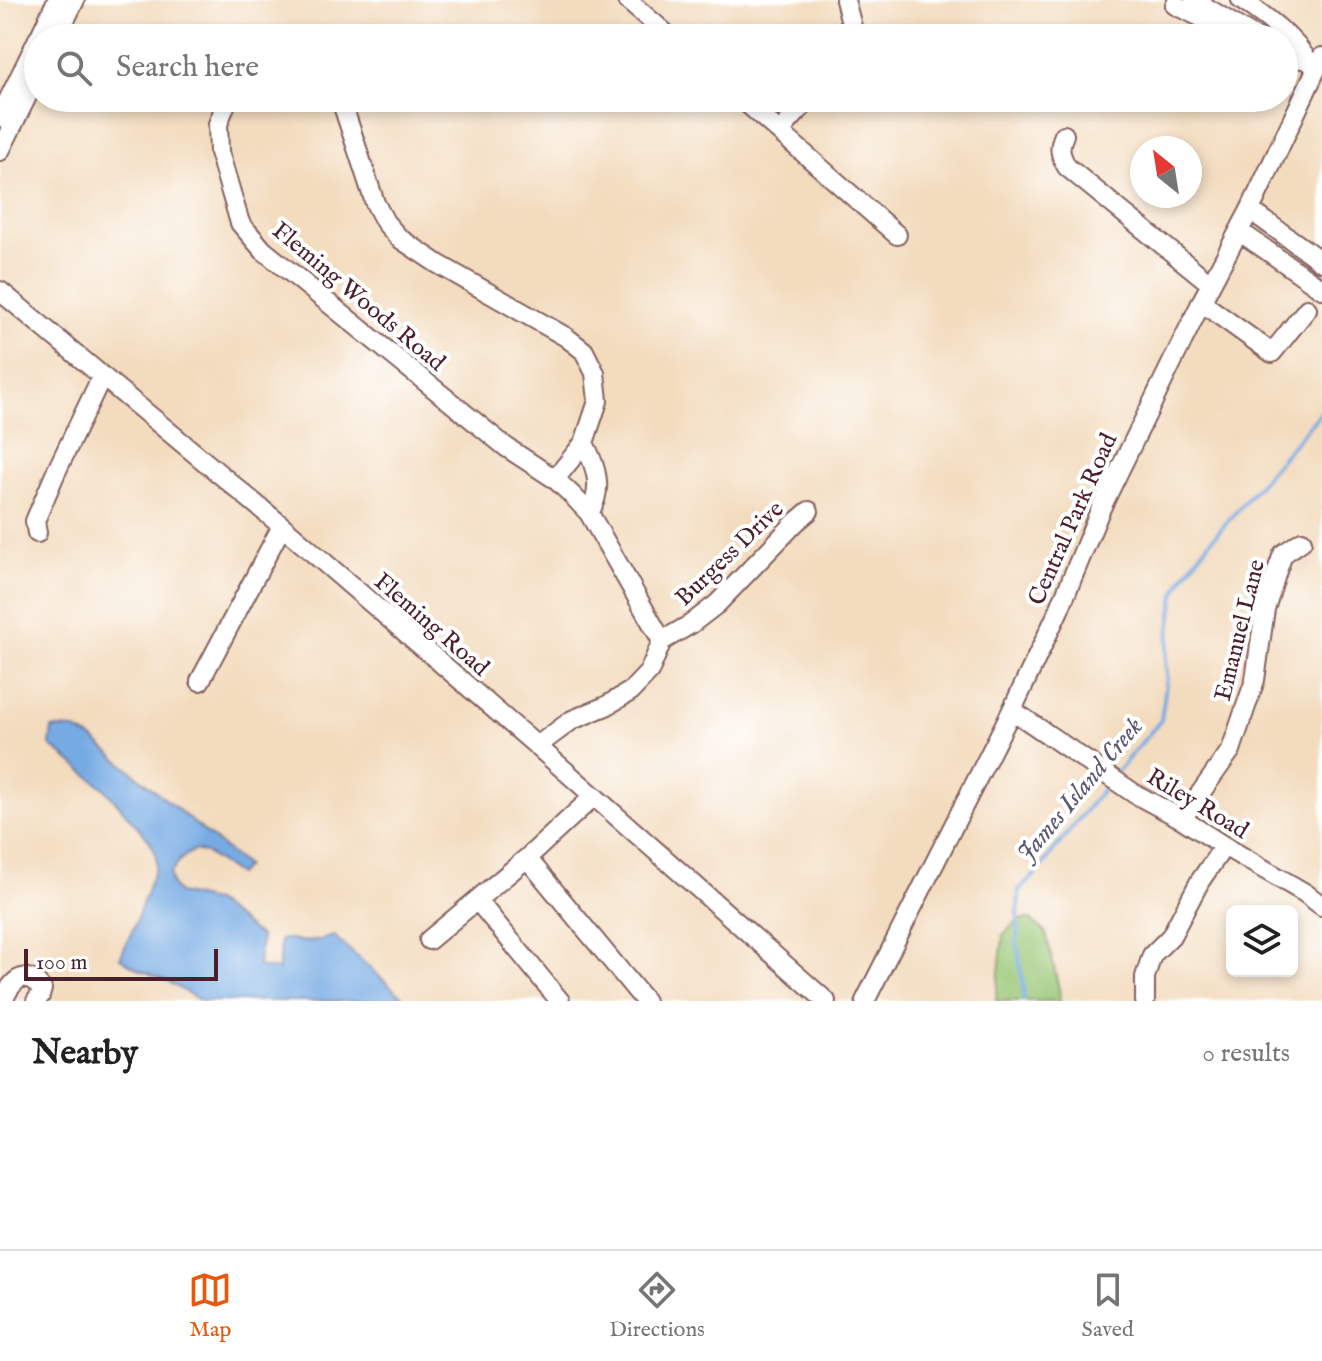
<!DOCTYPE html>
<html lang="en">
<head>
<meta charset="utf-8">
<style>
	body { margin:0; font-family:"IM FELL English",serif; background:#f6f6f6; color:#222 }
	.controls { position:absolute; right:24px; bottom:24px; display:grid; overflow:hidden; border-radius:12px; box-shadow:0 4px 12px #0003 }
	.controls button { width:72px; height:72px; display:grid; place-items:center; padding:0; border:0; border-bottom:2px solid #e0e0e0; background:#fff; color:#222; font:40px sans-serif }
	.compass { position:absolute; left:1130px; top:136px; width:72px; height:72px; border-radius:50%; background:#fff; box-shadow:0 4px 12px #0003; rotate:330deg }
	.scale { position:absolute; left:24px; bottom:20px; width:194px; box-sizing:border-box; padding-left:8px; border:4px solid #4a1f2b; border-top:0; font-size:22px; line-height:28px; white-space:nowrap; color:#4a1f2b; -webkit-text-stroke:6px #fff; paint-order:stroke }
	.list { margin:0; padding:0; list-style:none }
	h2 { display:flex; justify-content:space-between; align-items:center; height:104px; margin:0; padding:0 32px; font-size:34px }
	h2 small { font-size:26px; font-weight:400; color:#767676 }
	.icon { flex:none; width:44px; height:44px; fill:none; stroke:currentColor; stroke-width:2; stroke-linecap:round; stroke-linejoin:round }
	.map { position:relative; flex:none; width:1322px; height:1001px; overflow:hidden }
	.search { position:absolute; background:#fff; box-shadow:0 4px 12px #0003; left:24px; right:24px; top:24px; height:88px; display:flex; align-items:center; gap:20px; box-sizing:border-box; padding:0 28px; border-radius:44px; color:#767676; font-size:30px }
	.sheet { height:248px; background:#fff }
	nav { display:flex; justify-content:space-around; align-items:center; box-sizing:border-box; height:112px; border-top:2px solid #e0e0e0; background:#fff; font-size:22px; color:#767676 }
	nav a { display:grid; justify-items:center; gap:4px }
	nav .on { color:#ea580c }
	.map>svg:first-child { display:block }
	.green { fill:#9ac774; stroke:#727350; stroke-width:2 }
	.water { fill:#76aae3; stroke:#606487; stroke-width:2 }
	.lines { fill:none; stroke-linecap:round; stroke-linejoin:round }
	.stream { stroke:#76aae3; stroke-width:4 }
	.minor-casing { stroke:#85615e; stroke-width:22 }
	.minor { stroke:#fff; stroke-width:18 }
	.labels { text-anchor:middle; stroke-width:8; stroke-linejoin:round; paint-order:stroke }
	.street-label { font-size:24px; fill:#4a1f2b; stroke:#fff }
	.water-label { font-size:26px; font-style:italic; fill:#5c5775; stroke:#fff }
</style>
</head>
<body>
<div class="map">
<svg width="1322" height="1001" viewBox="0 0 1322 1001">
	<rect width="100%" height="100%" fill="#fff"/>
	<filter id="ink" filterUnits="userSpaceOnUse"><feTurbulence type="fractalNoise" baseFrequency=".0125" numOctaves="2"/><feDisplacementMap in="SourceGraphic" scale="16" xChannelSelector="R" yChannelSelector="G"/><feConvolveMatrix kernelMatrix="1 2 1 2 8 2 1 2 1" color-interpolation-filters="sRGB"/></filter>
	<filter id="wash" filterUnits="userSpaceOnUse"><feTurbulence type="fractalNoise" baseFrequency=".006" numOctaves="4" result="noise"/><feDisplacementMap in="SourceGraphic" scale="32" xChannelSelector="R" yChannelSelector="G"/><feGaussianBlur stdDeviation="1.8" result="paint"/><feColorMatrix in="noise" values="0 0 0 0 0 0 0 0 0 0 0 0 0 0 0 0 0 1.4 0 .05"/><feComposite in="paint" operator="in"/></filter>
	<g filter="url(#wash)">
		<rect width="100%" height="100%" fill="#f3dbbd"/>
		<!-- green -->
		<path class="green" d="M1030,919L1046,933L1059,989L1060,1001H996L1003,935L1018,920Z"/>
		<!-- water -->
		<path class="water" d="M52,728L74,729L93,739L246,866L238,875L206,853L194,850L181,859L170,874L172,885L178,893L213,901L261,937L258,967L279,970L280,940C289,938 292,939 300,941C311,943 324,939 334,936L407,1001H201L167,981L136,968L120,958L134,927L156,866V854L150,841L104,788L50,745Z"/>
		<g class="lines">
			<!-- stream -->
			<path class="stream" d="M1115,774L1161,720L1167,677L1166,658L1175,594L1184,576L1209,543L1322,411
				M1023,1001L1024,991L1017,944L1019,890L1033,877L1109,781"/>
		</g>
	</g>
	<g filter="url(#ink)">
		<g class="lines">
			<!-- minor casing -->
			<g class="minor-casing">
				<path id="minor" d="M627,0L671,38
					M845,0L855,38
					M1194,0L1256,38
					M1241,0C1261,13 1280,27 1296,45C1305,55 1304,59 1317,68
					M1175,5L1209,21L1227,38
					M39,38L57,0
					M56,38L75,0
					M1284,54L1291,58L1304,59
					M228,98L218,124L219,152L240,223L263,250L506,447L555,479L572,495L589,513L662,641
					M336,98L342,103L375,203L385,222L399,238L438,264L566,337L584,351L595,373L598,401L584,443L555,479
					M741,98L897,235
					M0,117L38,39
					M780,131L810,98
					M1064,135C1058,148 1060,155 1067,167L1211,284
					M0,151L38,74
					M1250,210L1322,262
					M1239,231L1322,289
					M0,291L282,526L537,746L826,1001
					M1201,302L1272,353L1307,309
					M584,443C596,466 604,489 589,513
					M37,533L35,521L56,472L102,376
					M200,681L282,526
					M1012,710L1135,794L1182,819L1224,846L1305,893L1322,906
					M537,746L572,720L606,706L631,691L649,672L662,641L691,624L717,604L796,522L809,511
					M1182,819L1231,750L1255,680L1265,609L1277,571L1283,554L1302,541
					M527,858L645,1001
					M477,900L560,1001
					M429,940L527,858L594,796
					M3,1001C11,982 24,966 42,989L40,996L36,1001
					M865,1001L1012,710L1059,610L1101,508L1203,299L1250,210L1322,57
					M1145,1001V977L1152,955L1171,936L1200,881L1224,846"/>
			</g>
			<!-- minor -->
			<use href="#minor" class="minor"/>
		</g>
	</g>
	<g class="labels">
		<!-- street labels -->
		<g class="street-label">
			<text transform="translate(359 296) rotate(40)" y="8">Fleming Woods Road</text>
			<text transform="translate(1072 519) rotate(-66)" y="8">Central Park Road</text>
			<text transform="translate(729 553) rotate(-44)" y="8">Burgess Drive</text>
			<text transform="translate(432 624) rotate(41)" y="8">Fleming Road</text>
			<text transform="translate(1239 630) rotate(-76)" y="8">Emanuel Lane</text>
			<text transform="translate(1198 803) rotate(31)" y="8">Riley Road</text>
		</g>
		<!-- water labels -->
		<g class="water-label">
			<text transform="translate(1079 789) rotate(-50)" y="9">James Island Creek</text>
		</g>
	</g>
</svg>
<div class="controls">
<button><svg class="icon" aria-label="layers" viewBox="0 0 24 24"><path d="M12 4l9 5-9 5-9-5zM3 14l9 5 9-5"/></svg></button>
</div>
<svg class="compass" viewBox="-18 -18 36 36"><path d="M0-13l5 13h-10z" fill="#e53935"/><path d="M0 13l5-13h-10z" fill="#767676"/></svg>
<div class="scale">100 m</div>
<div class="search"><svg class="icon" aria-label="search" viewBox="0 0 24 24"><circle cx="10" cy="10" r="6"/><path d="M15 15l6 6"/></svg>Search here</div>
</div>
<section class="sheet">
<h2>Nearby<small>0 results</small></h2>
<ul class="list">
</ul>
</section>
<nav>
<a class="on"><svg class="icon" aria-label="map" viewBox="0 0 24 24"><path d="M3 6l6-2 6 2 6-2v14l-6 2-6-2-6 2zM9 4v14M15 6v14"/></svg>Map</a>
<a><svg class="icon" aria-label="directions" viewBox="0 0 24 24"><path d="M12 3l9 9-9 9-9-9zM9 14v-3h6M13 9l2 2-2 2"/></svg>Directions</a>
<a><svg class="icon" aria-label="saved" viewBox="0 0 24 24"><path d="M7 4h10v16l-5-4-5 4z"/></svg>Saved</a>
</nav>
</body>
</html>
